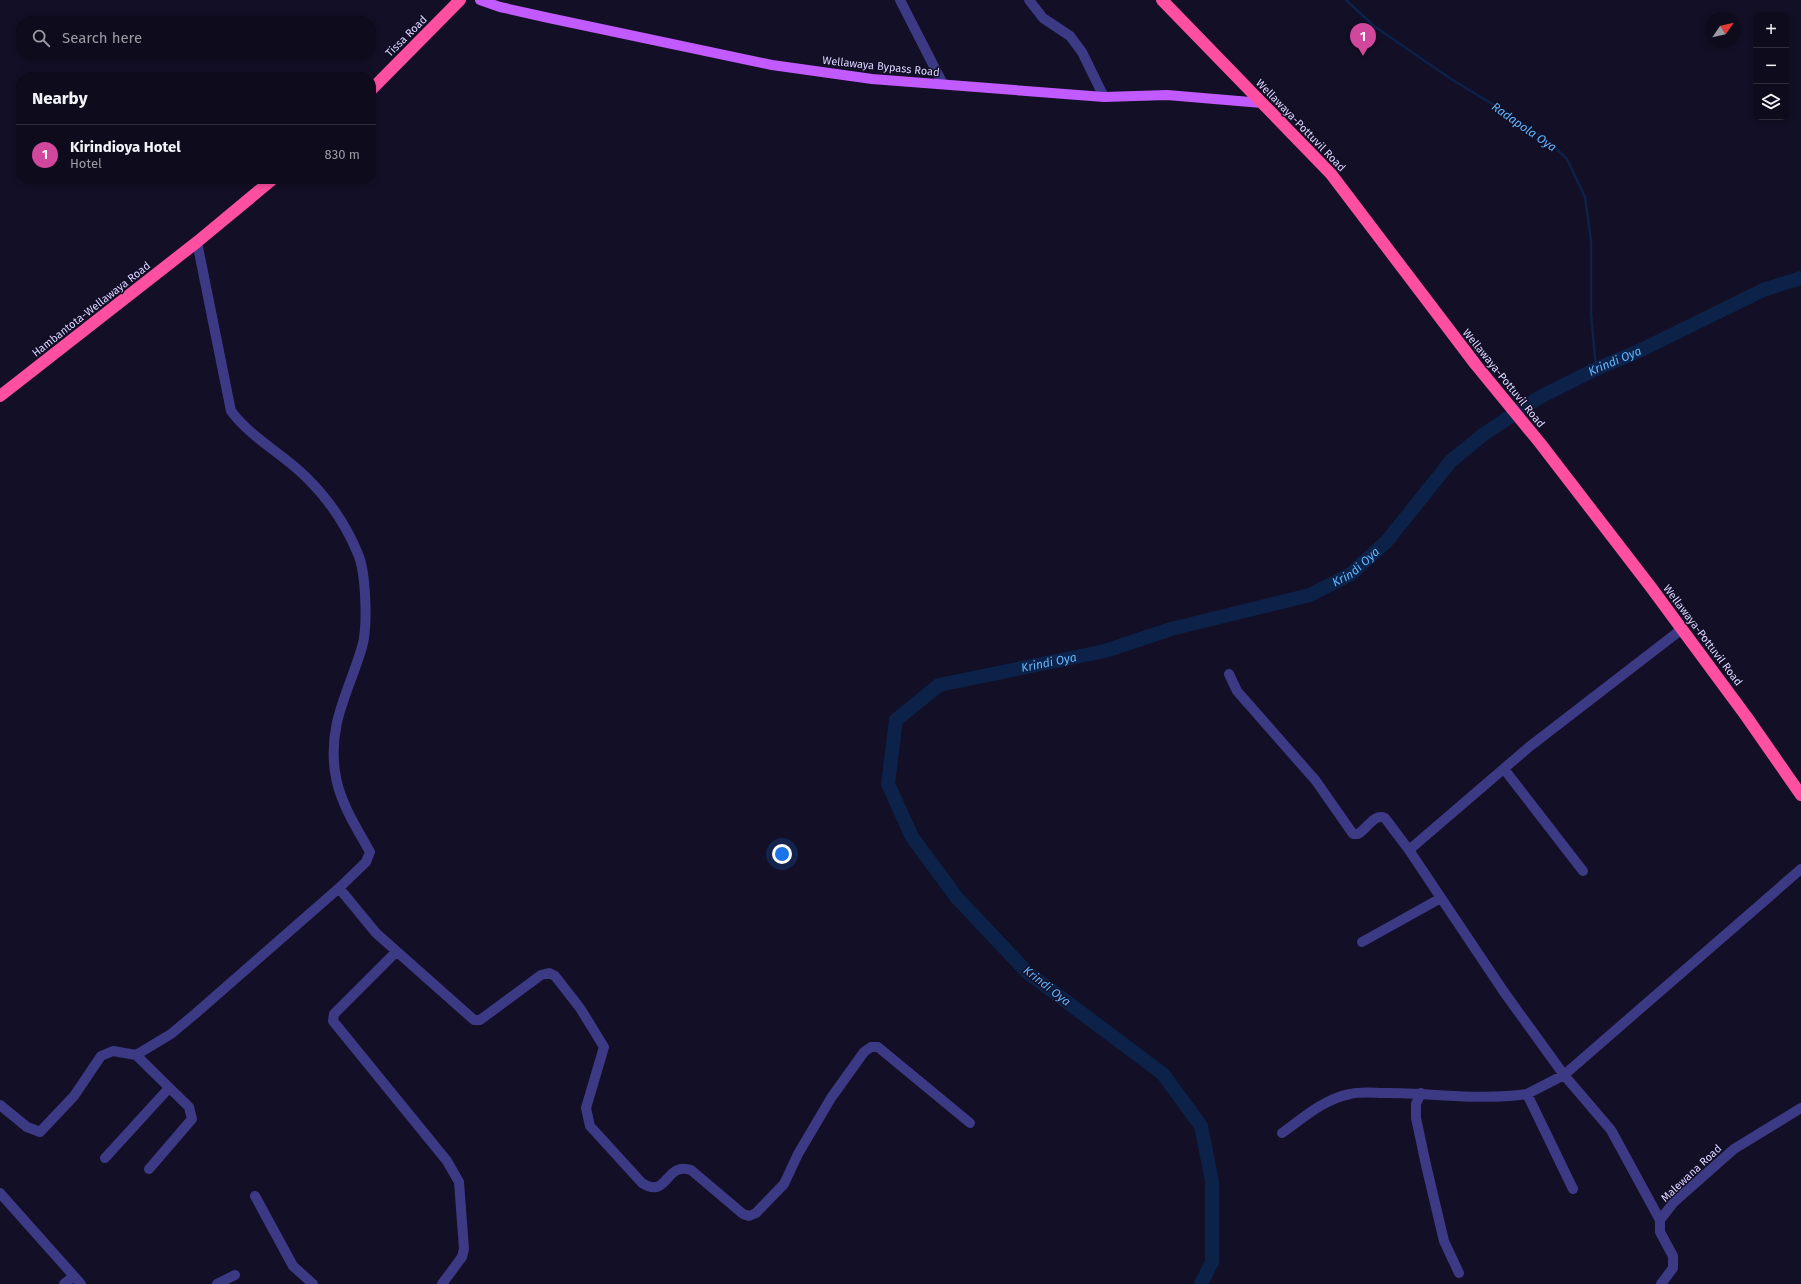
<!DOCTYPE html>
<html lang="en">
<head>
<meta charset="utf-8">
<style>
	body { margin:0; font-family:"Fira Sans",sans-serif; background:#171425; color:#f1f3f6 }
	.controls { position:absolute; right:12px; top:12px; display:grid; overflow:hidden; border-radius:8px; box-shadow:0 2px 6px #0003 }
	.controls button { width:36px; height:36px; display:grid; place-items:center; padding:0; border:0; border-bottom:1px solid #2e2b3b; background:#0e0b1c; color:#f1f3f6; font:20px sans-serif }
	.compass { position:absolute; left:1705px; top:12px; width:36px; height:36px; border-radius:50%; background:#0e0b1c; box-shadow:0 2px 6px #0003; rotate:56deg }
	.you { position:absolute; left:782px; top:854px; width:14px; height:14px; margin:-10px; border:3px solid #fff; border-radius:50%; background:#1a73e8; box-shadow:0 0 0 6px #1a73e833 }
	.badge { display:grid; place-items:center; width:26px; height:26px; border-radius:50%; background:#2563eb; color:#fff; font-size:13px; font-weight:700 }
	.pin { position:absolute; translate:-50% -33px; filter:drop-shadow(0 1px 2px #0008) }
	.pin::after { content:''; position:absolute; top:21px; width:14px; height:12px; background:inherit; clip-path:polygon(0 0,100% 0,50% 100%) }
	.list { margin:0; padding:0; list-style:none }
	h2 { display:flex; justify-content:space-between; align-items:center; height:52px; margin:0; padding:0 16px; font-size:17px }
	h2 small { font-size:13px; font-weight:400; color:#9b9ba3 }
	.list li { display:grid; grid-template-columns:26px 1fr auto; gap:12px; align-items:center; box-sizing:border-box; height:60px; padding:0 16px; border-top:1px solid #2e2b3b }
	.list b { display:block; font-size:15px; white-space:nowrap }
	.list p { margin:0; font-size:13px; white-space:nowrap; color:#9b9ba3 }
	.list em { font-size:13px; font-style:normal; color:#9b9ba3 }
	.icon { flex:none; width:22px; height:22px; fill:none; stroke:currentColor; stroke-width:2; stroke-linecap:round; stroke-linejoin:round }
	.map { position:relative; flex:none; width:1801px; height:1284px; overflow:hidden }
	.search { position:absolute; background:#0e0b1c; box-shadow:0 2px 6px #0003; left:16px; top:16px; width:360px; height:44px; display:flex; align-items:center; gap:10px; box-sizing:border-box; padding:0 14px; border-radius:16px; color:#9b9ba3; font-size:15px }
	.panel { position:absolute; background:#0e0b1c; box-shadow:0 2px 6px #0003; left:16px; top:72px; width:360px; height:112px; border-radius:16px }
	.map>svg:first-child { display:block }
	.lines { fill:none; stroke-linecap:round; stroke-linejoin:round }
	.stream { stroke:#0c2248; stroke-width:2.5 }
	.river { stroke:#0c2248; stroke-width:14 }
	.minor { stroke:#3d3a85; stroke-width:10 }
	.major { stroke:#c25bff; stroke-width:10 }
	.highway { stroke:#ff4fa3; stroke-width:12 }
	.labels { text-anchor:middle; stroke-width:3; stroke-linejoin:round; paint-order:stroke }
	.street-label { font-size:11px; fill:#d9d4ff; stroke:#130f26 }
	.water-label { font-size:12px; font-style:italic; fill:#62b6ff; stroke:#130f26 }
</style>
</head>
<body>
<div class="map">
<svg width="1801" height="1284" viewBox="0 0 1801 1284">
	<rect width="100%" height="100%" fill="#130f26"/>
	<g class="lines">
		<!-- stream -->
		<path class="stream" d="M1346,0L1374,26L1451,79L1517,119L1547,140L1567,159L1585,197L1591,241V313L1596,369"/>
		<!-- river -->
		<path class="river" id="s1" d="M1201,1284L1212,1262V1181L1201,1126L1163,1074L1027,972L957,898L912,837L888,784L896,720L939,685L1105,651L1171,629L1310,595L1351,574L1387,541L1451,461L1484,434L1540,397L1596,369L1639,351L1763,290L1801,278"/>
		<!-- minor -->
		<path class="minor" d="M900,0L943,84
			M1029,0L1043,18L1070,36L1082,52L1104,97
			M1229,674L1237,691L1316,781L1353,834H1358C1367,829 1374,813 1385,818L1409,850L1504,992L1564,1075L1611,1130L1660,1220
			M1504,769L1583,871
			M1409,850L1529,747L1682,629
			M339,888L376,933L474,1020H480L541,975L549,973L555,976L580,1008L604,1047L586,1108L590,1126L642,1183C668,1200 665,1161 691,1170L743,1214L749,1216L756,1213L784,1184L798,1154L831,1098L864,1052L871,1047H878L970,1123
			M1362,942L1441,898
			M396,952L334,1014L333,1021L447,1161L459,1182L464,1249L462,1257L442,1284
			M136,1055L189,1107L192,1119L149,1169
			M1421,1093L1416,1104V1118L1426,1165L1444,1241L1459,1273
			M0,1105L27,1127L40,1132L74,1096L101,1056L113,1051L136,1055L171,1034L195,1014L339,888L366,862L370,852C356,827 339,801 335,772C328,722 349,692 362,647C368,628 366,572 358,554C347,527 329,500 308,479C284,454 253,440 231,411L197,242
			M1282,1133C1303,1118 1324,1099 1350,1094C1361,1091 1375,1093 1387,1093C1434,1093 1480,1101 1527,1094
			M105,1158L169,1088
			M1573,1189L1527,1094L1564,1075L1801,869
			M0,1193L81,1284
			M255,1196L293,1266L313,1284
			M64,1284L74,1276
			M217,1284L235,1275
			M1661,1284L1673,1268V1256L1660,1232V1220L1674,1202L1734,1149L1801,1108"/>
		<!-- major -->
		<path class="major" d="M480,0L500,7L549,18L772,65L872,79L1104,97L1167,95L1262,103"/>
		<!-- highway -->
		<path class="highway" d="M1162,0L1331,174L1476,365L1540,443L1650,586L1746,716L1801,795
			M371,90L460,0
			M0,396L197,242L273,179"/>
	</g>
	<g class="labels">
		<!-- street labels -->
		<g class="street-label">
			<text transform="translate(406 36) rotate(-45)" y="4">Tissa Road</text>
			<text transform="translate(881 66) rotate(6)" y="4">Wellawaya Bypass Road</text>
			<text transform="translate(1301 125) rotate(46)" y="4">Wellawaya-Pottuvil Road</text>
			<text transform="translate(91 309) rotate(-38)" y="4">Hambantota-Wellawaya Road</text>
			<text transform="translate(1504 378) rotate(51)" y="4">Wellawaya-Pottuvil Road</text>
			<text transform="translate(1703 635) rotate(53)" y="4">Wellawaya-Pottuvil Road</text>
			<text transform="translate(1691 1173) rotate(-43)" y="4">Malewana Road</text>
		</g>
		<!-- water labels -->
		<g class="water-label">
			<text transform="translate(1524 127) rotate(35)" y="4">Radapola Oya</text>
			<text dy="4" stroke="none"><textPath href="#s1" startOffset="1524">Krindi Oya</textPath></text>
			<text dy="4" stroke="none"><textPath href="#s1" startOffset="1188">Krindi Oya</textPath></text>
			<text dy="4" stroke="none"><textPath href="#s1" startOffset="864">Krindi Oya</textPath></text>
			<text transform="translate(1047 986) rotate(38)" y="4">Krindi Oya</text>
		</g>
	</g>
</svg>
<div class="controls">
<button>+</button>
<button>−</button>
<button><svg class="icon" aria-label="layers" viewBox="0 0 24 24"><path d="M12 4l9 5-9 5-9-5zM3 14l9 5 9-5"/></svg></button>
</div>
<svg class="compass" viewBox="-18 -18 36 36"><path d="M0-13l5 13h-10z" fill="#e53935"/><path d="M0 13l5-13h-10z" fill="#9b9ba3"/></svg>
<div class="you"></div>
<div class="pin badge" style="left:1363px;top:56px;background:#d1479c">1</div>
<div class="search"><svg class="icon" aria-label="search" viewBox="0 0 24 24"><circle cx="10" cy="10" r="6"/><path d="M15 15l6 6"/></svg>Search here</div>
<section class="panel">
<h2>Nearby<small></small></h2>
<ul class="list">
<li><span class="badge" style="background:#d1479c">1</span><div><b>Kirindioya Hotel</b><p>Hotel</p></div><em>830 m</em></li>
</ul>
</section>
</div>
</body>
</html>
